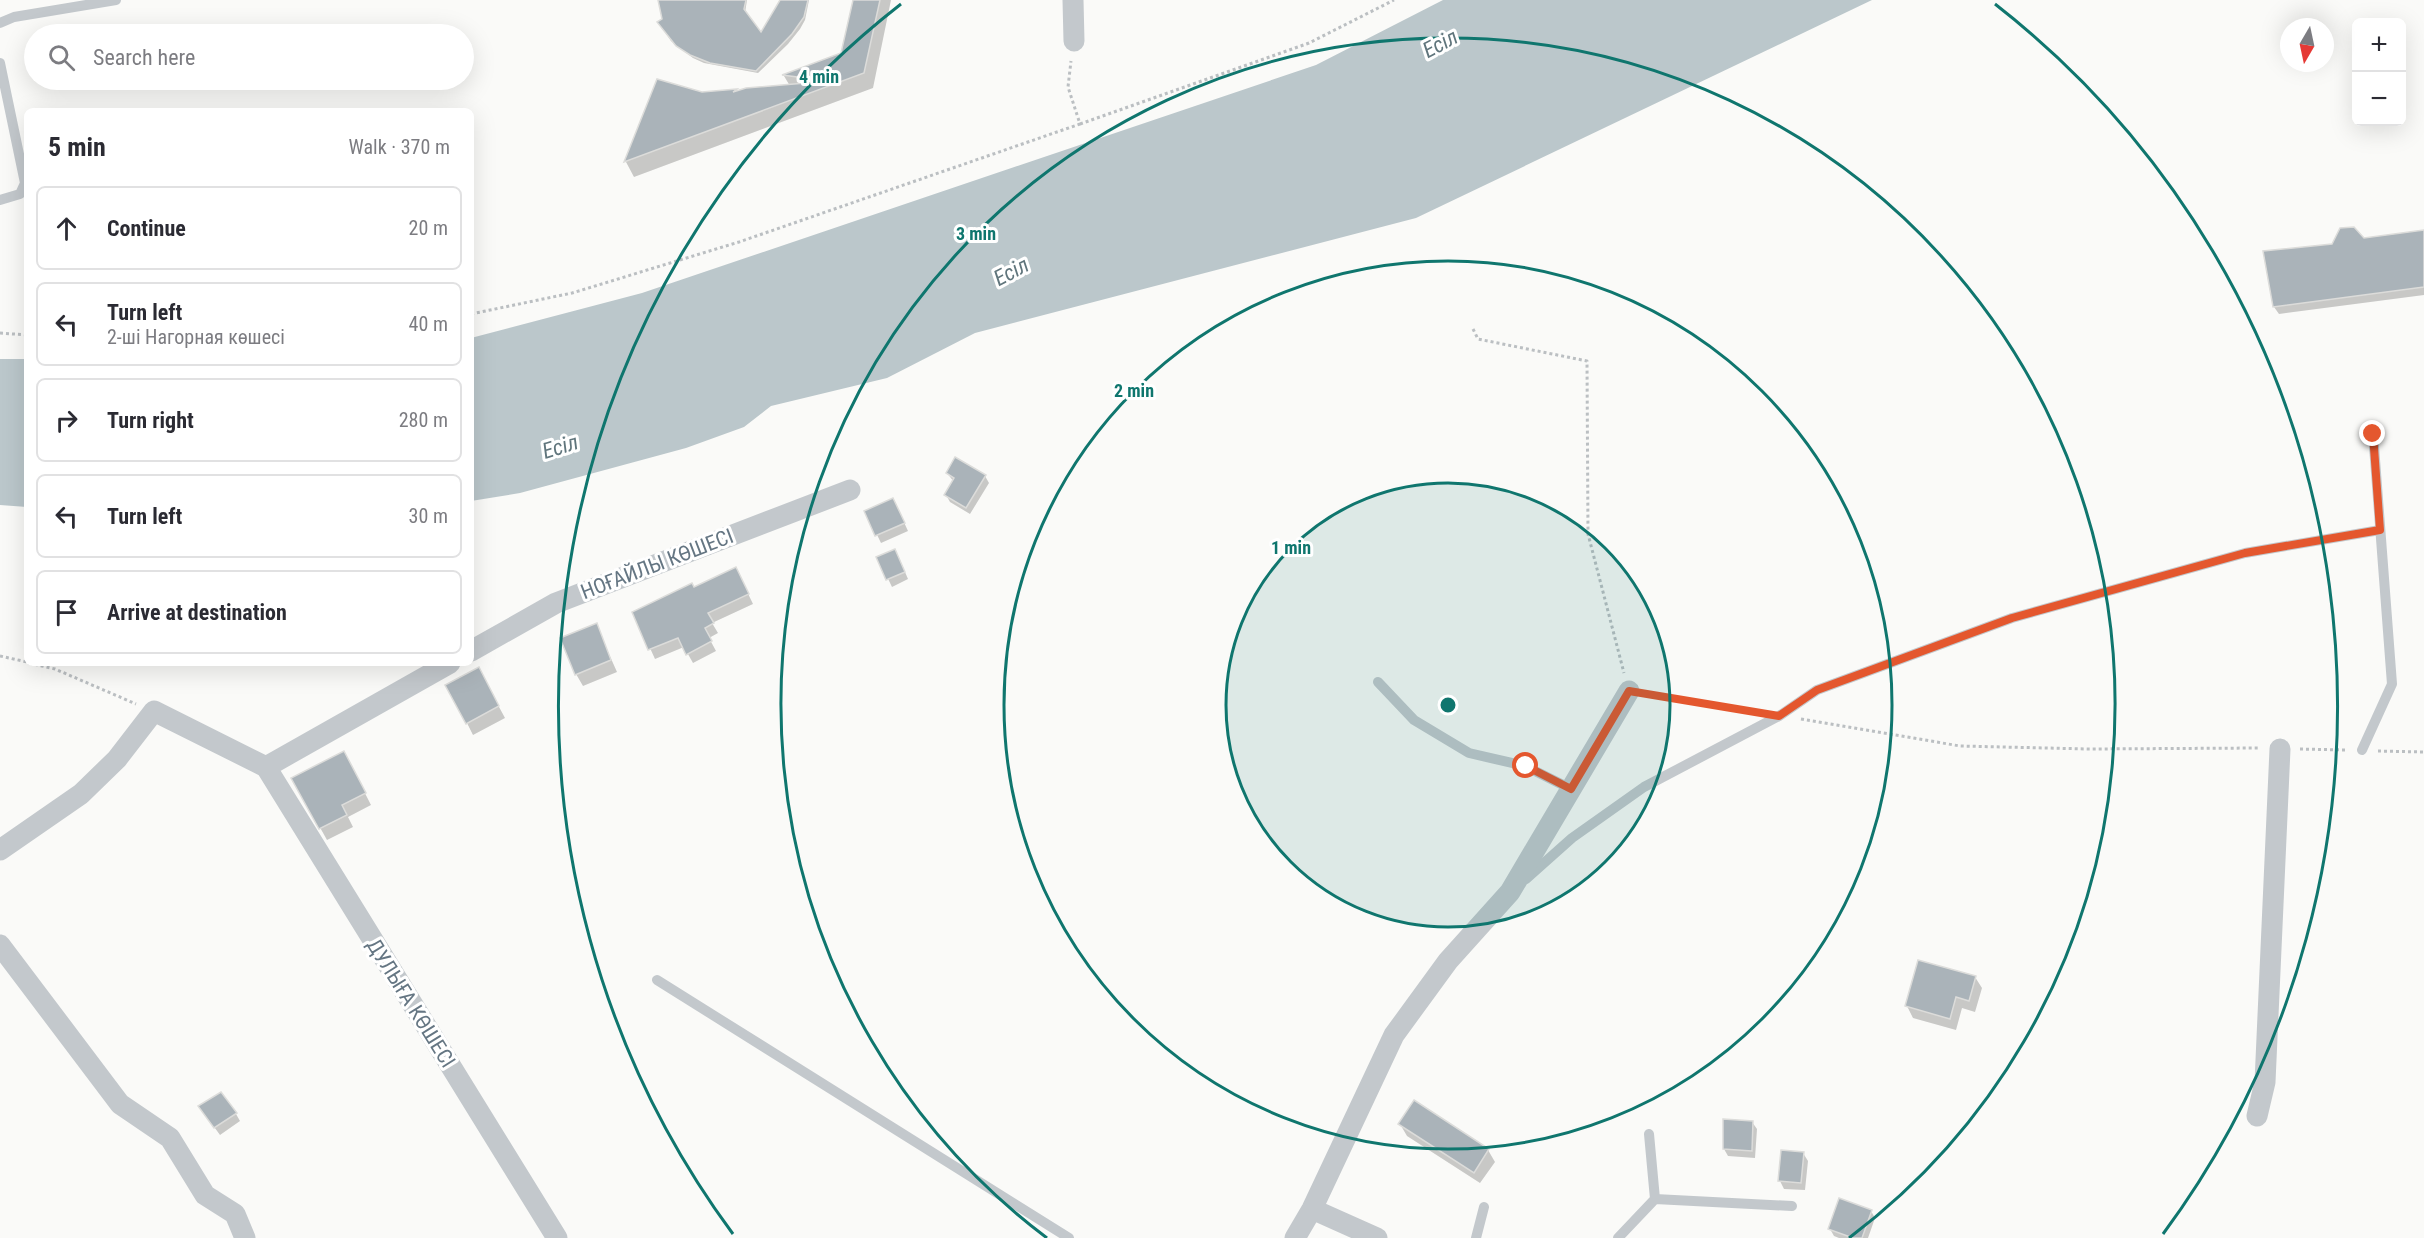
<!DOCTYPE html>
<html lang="en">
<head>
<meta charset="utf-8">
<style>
	body { margin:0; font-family:"Roboto Condensed",sans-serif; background:#f7f7f7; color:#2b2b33 }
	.controls { position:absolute; right:18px; top:18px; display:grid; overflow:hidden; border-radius:9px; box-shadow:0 6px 24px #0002 }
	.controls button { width:54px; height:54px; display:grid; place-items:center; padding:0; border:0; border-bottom:2px solid #e1e1e2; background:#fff; color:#2b2b33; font:30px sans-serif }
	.compass { position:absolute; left:2280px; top:18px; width:54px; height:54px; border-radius:50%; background:#fff; box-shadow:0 6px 24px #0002; rotate:189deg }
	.stop { position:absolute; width:18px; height:18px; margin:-14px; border:4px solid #e4572e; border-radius:50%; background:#fff }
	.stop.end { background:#e4572e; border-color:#fff; box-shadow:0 2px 6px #0008 }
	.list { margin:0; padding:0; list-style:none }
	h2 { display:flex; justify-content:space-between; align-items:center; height:78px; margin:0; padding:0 24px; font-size:26px }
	h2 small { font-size:20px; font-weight:400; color:#7c7c81 }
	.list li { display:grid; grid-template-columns:39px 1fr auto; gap:18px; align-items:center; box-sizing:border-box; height:84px; margin:0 12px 12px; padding:0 12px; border:2px solid #e1e1e2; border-radius:9px }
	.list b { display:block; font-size:22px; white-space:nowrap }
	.list p { margin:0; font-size:20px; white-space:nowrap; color:#7c7c81 }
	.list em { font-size:20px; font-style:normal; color:#7c7c81 }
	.icon { flex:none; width:33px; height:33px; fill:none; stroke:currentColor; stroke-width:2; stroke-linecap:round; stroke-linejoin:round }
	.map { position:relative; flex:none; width:2424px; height:1238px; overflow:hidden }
	.search { position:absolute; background:#fff; box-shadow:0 6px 24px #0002; left:24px; top:24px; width:450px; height:66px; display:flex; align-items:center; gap:15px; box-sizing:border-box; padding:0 21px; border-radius:33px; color:#7c7c81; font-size:22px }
	.panel { position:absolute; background:#fff; box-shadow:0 6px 24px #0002; left:24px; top:108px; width:450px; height:558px; border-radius:9px }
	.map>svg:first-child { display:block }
	.water { fill:#bbc7cb }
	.shadow { fill:#0003 }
	.building { fill:#aab3b9; stroke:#dcdcda; stroke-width:1.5 }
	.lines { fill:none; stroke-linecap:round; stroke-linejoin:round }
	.path { stroke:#bbbfc2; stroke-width:3; stroke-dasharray:3 3; stroke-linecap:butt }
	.lane { stroke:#c3c8cc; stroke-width:10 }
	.street { stroke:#c3c8cc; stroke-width:21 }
	.route { stroke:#e4572e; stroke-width:8 }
	.ring { fill:none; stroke:#0f766e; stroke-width:3 }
	.labels { text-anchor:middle; stroke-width:6; stroke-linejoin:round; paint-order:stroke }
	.street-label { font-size:21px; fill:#657683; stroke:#fff }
	.water-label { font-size:22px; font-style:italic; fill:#60757c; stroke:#fff }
	.centre { fill:#0f766e; stroke:#fff; stroke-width:3 }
	.ring-label { font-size:18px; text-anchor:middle; font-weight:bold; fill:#0f766e; stroke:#fff; stroke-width:6; stroke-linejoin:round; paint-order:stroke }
</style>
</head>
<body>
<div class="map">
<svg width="2424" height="1238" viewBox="0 0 2424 1238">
	<rect width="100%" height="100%" fill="#fafaf8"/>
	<!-- water -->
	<path class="water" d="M1443,0H1872L1416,218L975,333L887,378L771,406L744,427L686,448L520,493L471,501V338L642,293L1316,65Z
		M0,359H27V507L0,505Z"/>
	<!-- shadow -->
	<path class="shadow" d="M659,0H747L745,13L761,35L782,0H809L805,20L800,29L788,44L758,73L704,63L693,58L671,41L661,26L663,20Z
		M855,0H891L873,88L634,177L626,162L658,81L702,93L736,90L737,92L790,86L784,76L842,55Z
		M2424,231V295L2279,314L2274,307L2332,246Z
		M947,473L985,476L989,483L970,514L950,502L946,495L954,482Z
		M897,507L908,531L881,543L866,512Z
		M878,558H899L908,579L892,587Z
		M741,579L753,604L712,623L718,633L709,638L716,651L693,663L684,647L655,659L634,613L694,589Z
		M596,625L617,672L583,686L576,674Z
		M485,681L505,718L473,735L467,723Z
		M350,764L371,805L348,817L353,827L327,840L293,779Z
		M1975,977L1982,988L1975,1012L1962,1008L1956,1030L1913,1018L1907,1006Z
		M204,1113L236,1114L240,1121L220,1135Z
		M1725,1120L1752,1122L1757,1129L1755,1158L1728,1156L1724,1149Z
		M1400,1124L1488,1150L1495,1162L1480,1183L1407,1136Z
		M1803,1153L1808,1161L1805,1190L1784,1189L1780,1181Z
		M1871,1211L1875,1218L1868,1238H1839L1834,1236L1830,1229Z"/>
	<!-- building -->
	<path class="building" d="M658,0H746L744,9L761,32L780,0H808L804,17L792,34L756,71L710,63L690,55L676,46L657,22L662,19Z
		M853,0H880L864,73L624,162L657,79L702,92L737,89L733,92L746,88L805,83V78L782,75L841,53Z
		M2354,227L2364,238L2424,230V287L2273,307L2263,251L2332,244L2340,228Z
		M955,457L986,475L966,508L944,495L954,478L946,473Z
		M893,498L905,523L875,536L864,511Z
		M895,549L905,572L886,580L876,557Z
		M736,567L749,594L708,613L714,623L705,628L712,641L686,655L678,638L648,650L632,612L692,583L694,587Z
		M597,623L611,660L575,675L560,638Z
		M479,667L499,706L466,724L445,685Z
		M344,751L366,793L342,805L347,815L319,829L291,778Z
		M1918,960L1976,976L1969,1001L1956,997L1950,1019L1905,1006Z
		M221,1092L237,1113L214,1128L198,1106Z
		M1414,1100L1489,1149L1474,1173L1398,1124Z
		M1723,1119L1753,1121L1752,1151L1723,1149Z
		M1781,1150L1804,1152L1801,1183L1778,1181Z
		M1839,1198L1872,1210L1862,1238H1853L1828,1229Z"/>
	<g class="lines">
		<!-- path -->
		<path class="path" d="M1080,124L1309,43L1394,0
			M471,314L572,293L739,242L1080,124L1068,87L1071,61
			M1473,329L1478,339L1587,361L1588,534L1624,673
			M0,333L27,335
			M0,656L27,662
			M29,663L55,669L136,704
			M1647,694L1756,712
			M1801,719L1960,746L2089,749L2260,748
			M2300,749L2347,750
			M2378,751L2424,752"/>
		<!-- lane -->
		<path class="lane" d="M0,23L14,17L116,0
			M0,63L25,183L20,194L0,200
			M1378,682L1414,720L1469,753L1525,766L1571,789
			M2362,750L2392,684L2373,433
			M1526,879L1572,838L1644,787L1779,716L1817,690L2012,618L2245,553L2380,530
			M657,980L1069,1238
			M1655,1199L1792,1206
			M1476,1238L1484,1207
			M1618,1238L1655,1199L1649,1134"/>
		<!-- street -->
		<path class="street" d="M1073,0L1074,41
			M471,651L556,603L850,490
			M266,767L557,1238
			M266,767L450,663
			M0,850L81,794L117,759L154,711L266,767
			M0,945L120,1104L170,1138L205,1195L235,1214L245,1238
			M2257,1116L2265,1082L2280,749
			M1312,1209L1377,1238
			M1295,1238L1312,1209L1394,1035L1448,961L1510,892L1629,691"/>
	</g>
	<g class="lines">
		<!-- route -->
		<path class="route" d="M1526,766L1571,789L1629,691L1779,716L1817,690L2012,618L2245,553L2380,530L2373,434"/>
	</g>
	<!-- distance rings -->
	<circle cx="1448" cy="705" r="222" fill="#0f766e" fill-opacity=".12"/>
	<g class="ring">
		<circle cx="1448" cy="705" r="222"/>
		<circle cx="1448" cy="705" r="444"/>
		<path d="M1047 1238A667 667 0 1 1 1849 1238"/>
		<path d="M733 1234A889 889 0 0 1 901 4M1995 4A889 889 0 0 1 2163 1234"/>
	</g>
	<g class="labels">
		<!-- street labels -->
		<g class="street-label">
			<text transform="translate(657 564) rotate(-21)" y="7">НОҒАЙЛЫ КӨШЕСІ</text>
			<text transform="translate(411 1003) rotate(58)" y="7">ДУЛЫҒА КӨШЕСІ</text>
		</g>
		<!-- water labels -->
		<g class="water-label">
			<text transform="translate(1440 43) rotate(-28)" y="8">Есіл</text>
			<text transform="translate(1011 271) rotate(-28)" y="8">Есіл</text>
			<text transform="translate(560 446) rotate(-17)" y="8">Есіл</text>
		</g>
	</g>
	<circle cx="1448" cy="705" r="9" class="centre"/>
	<g class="ring-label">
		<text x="819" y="83">4 min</text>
		<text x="976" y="240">3 min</text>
		<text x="1134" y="397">2 min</text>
		<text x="1291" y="554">1 min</text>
	</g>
</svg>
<div class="controls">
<button>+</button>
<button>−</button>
</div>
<svg class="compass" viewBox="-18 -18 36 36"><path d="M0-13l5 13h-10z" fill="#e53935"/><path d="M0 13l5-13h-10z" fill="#7c7c81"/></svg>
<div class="stop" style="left:1526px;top:766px"></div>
<div class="stop end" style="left:2373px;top:434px"></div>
<div class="search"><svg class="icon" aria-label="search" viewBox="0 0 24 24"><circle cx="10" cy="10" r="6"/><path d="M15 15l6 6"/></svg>Search here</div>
<section class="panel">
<h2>5 min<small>Walk · 370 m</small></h2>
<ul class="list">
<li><svg class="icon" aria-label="ahead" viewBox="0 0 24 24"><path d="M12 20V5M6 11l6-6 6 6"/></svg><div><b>Continue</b></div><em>20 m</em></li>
<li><svg class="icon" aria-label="left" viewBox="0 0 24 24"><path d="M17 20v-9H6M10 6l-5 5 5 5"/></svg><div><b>Turn left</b><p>2-ші Нагорная көшесі</p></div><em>40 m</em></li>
<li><svg class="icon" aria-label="right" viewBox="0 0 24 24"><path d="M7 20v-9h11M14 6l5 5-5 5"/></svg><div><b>Turn right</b></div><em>280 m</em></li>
<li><svg class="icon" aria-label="left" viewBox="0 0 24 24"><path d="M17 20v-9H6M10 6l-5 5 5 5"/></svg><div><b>Turn left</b></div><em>30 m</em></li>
<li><svg class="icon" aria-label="arrive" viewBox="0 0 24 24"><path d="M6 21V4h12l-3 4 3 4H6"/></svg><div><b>Arrive at destination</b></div></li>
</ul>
</section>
</div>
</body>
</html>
